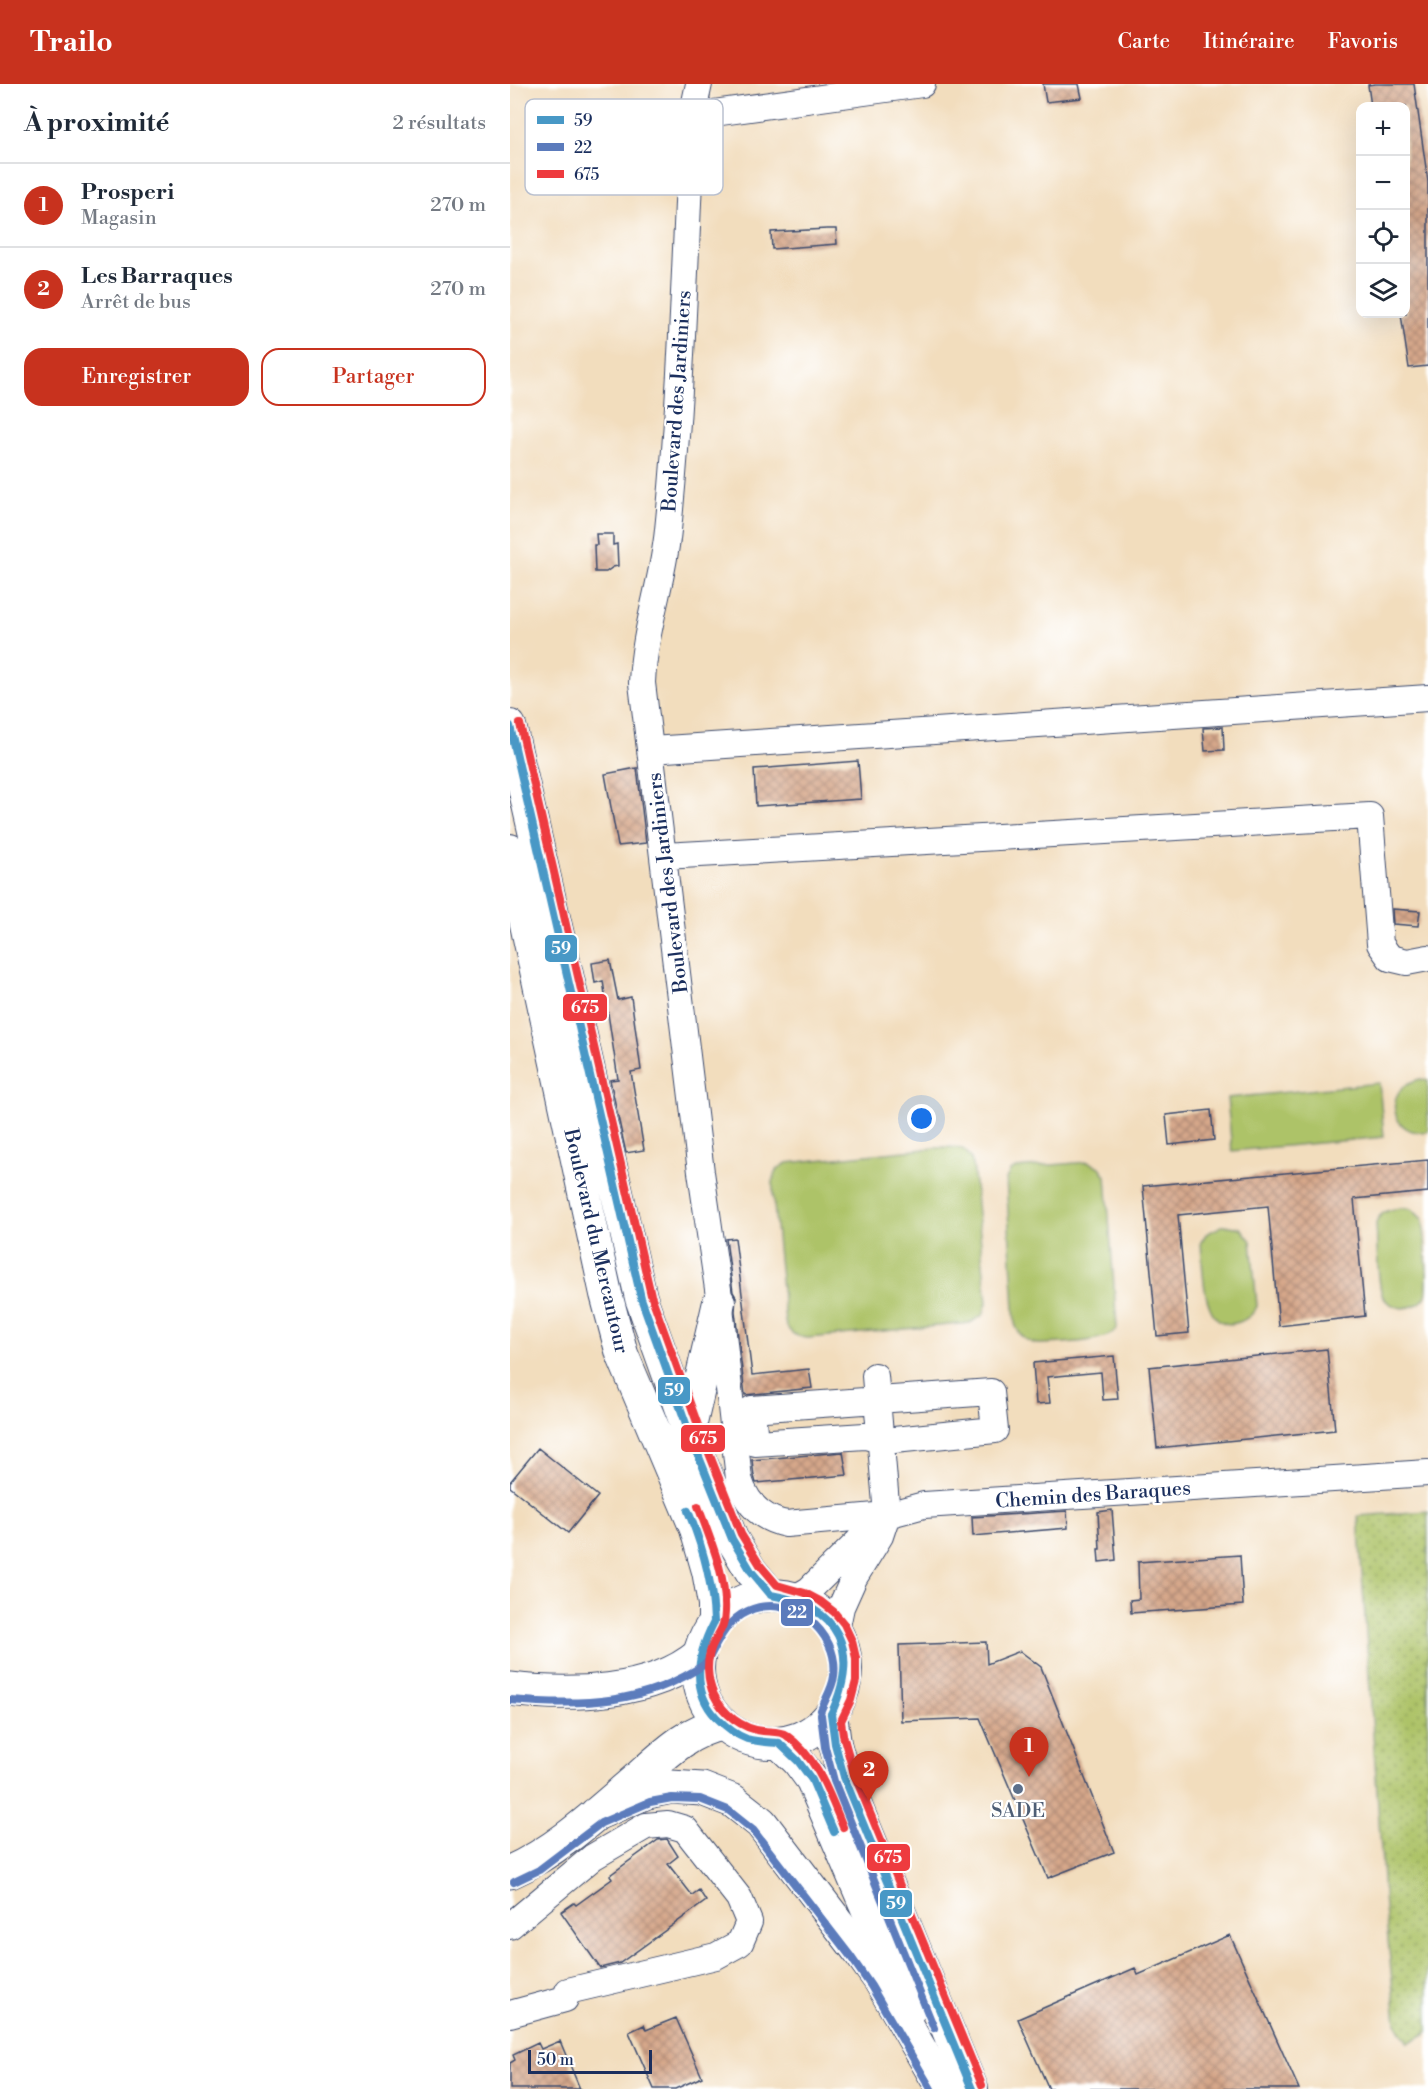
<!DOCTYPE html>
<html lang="fr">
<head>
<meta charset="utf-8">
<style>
	body { margin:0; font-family:"Libre Bodoni",serif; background:#f2f2f3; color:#1f2937 }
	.controls { position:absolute; right:18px; top:18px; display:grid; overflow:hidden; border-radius:12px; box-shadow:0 6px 24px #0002 }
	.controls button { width:54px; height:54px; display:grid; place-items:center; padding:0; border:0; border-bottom:2px solid #e0e1e3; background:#fff; color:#1f2937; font:30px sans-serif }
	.scale { position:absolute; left:18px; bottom:15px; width:124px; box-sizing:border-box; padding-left:6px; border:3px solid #1b2f5e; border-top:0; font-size:16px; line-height:21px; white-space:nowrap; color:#1b2f5e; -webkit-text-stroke:4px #fff; paint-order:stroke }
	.you { position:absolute; left:412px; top:1035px; width:21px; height:21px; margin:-15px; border:4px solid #fff; border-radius:50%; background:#1a73e8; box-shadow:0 0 0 9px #1a73e833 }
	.badge { display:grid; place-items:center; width:39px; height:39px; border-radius:50%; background:#c8321e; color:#fff; font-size:20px; font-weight:700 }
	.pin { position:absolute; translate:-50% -50px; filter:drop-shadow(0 2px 3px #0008) }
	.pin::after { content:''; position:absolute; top:32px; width:21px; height:18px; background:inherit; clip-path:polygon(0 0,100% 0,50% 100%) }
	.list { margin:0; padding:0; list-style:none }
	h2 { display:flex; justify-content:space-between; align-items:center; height:78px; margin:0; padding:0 24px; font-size:26px }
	h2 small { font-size:20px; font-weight:400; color:#747a83 }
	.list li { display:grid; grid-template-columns:39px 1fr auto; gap:18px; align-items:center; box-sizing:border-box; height:84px; padding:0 24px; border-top:2px solid #e0e1e3 }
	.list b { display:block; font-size:22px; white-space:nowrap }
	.list p { margin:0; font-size:20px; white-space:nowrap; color:#747a83 }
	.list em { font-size:20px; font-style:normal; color:#747a83 }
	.actions { display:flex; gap:12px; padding:18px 24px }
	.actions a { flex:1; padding:14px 0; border:2px solid #c8321e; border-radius:18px; text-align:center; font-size:21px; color:#c8321e }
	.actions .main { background:#c8321e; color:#fff }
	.icon { flex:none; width:33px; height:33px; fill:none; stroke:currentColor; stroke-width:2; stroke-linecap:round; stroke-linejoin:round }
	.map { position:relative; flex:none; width:918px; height:2005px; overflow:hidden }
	header { display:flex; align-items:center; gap:36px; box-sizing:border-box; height:84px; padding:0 30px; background:#c8321e; color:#fff }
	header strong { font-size:28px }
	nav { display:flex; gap:33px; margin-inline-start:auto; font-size:21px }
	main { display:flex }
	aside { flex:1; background:#fff }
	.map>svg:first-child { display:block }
	.grass { fill:#adc367; stroke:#647962; stroke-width:1.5 }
	.park { fill:url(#park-dots); stroke:#647962; stroke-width:1.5 }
	.building { fill:url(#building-cross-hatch) }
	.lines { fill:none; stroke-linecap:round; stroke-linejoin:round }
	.minor-casing { stroke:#3b496c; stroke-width:28 }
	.major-casing { stroke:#3b496c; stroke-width:34 }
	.highway-casing { stroke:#3b496c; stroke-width:35 }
	.minor { stroke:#fff; stroke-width:26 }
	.major { stroke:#fff; stroke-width:32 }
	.highway { stroke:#fff; stroke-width:33 }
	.bus-1-casing { stroke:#fff; stroke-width:12 }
	.bus-2-casing { stroke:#fff; stroke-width:12 }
	.bus-3-casing { stroke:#fff; stroke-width:12 }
	.bus-1 { stroke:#4898c6; stroke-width:8 }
	.bus-2 { stroke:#5b7bbc; stroke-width:8 }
	.bus-3 { stroke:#ee3b3f; stroke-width:8 }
	.service-dot { fill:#5c6f8a; stroke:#fff; stroke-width:2 }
	.labels { text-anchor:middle; stroke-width:4.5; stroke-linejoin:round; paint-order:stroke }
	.street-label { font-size:20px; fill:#1b2f5e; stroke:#fff }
	.service-label { font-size:20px; fill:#4e5e75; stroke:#fff }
	.key { fill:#fff; stroke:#bbc1cf; stroke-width:1.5 }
	.key-label { font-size:16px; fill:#1b2f5e }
	.line-badge { stroke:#fff; stroke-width:2 }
	.badge-label { font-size:16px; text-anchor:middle; font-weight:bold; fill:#fff }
</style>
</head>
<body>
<header>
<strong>Trailo</strong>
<nav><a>Carte</a><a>Itinéraire</a><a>Favoris</a></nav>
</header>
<main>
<aside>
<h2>À proximité<small>2 résultats</small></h2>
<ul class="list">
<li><span class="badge">1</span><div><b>Prosperi</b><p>Magasin</p></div><em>270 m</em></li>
<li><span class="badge">2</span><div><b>Les Barraques</b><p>Arrêt de bus</p></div><em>270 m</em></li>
</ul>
<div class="actions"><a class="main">Enregistrer</a><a>Partager</a></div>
</aside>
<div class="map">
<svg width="918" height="2005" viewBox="0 0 918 2005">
	<defs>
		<pattern id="park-dots" width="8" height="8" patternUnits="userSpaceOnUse" patternTransform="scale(1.5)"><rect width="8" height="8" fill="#adc367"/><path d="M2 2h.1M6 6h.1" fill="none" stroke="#8c9f58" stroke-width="1.8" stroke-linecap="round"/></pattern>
		<pattern id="building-cross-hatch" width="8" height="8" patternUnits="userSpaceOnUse" patternTransform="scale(1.5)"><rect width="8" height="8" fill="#d6a78a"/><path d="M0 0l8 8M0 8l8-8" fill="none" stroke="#ad8874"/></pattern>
	</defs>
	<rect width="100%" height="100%" fill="#fff"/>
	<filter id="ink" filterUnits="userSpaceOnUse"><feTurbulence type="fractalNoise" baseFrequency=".0167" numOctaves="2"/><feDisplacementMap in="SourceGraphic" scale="12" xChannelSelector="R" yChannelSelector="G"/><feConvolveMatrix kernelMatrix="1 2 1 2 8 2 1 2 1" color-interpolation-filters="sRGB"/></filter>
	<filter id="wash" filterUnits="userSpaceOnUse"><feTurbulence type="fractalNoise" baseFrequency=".008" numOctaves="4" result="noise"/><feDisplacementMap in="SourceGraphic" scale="24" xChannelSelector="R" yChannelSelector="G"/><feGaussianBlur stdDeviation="1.35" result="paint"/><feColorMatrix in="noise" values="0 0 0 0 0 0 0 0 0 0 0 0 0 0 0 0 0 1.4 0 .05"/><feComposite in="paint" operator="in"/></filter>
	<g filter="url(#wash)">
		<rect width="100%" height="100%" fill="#f2ddbd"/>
		<!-- grass -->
		<path class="grass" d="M910,995L918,996V1047C882,1056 869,1004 910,995Z
			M869,999L874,1053L722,1067L717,1014Z
			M435,1063C452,1063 458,1064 463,1081L477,1219L473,1231L460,1239L298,1254C287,1253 279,1250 275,1238L263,1110C263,1093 261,1088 277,1079Z
			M578,1078L590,1083L596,1092L607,1244C598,1260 546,1259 527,1260C516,1258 509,1251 505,1240L496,1095L500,1087L506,1084Z
			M891,1124L902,1125L912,1135C916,1147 918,1203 916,1212C912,1220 901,1224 892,1224C885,1223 877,1219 873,1213C867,1203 867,1153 866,1139C869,1128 880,1125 891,1124Z
			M714,1141L731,1144L741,1157L747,1222C744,1230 735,1237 726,1239C690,1248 693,1179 691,1158L696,1150Z"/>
		<!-- park -->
		<path class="park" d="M918,1427V1948L898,1959L886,1939L875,1824L848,1432Z"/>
		<g id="blocks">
			<!-- building -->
			<path class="building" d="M533,0H569L572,14L536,18Z
				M865,0H904L918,98V282L899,284L891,230H896V22H861L858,1Z
				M317,145H326L327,160L262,165L261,148Z
				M86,450H103V461L107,460L108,482L103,483L96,488H85L84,461H87Z
				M713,643L714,666L695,667L693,644Z
				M348,677L351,715L246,722L244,685Z
				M127,684L136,759L108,762L95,690Z
				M882,825L910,827L908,842L883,840Z
				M100,876L108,916L121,913L131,986L121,988L134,1066L116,1069L100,996L108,995L93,897L85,899L82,879Z
				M701,1026L704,1056L659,1061L656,1031Z
				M918,1076V1108L844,1115L855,1232L769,1242L758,1122L668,1131L679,1249L647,1252L633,1102Z
				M225,1154L242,1291L299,1285L302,1304L235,1311L225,1227L226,1213L223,1208L216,1155Z
				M817,1265L825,1346L647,1364L639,1283Z
				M604,1272L608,1315L593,1316L591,1288L537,1293L540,1319L526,1320L523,1279Z
				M28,1364L88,1412L58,1449L0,1403V1398Z
				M333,1368L337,1391L246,1399L244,1392L242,1376Z
				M602,1426L606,1476L589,1478L588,1465H590L588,1428Z
				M557,1427L558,1444L463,1452L462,1433Z
				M730,1471L733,1521L621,1529L620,1516L629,1515L628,1478Z
				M476,1558L477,1580L510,1567L531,1583L604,1768L538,1794L470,1634L391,1637L389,1561Z
				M157,1755L168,1772L158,1780L182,1811L189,1806L196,1817L110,1879L90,1884L51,1828L64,1819L66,1821L102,1795L100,1791L148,1756Z
				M720,1851L789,2005H539L508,1935L625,1884L628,1891Z
				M166,1934L192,1993L165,2005H144L119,1948L134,1941L136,1946Z
				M50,1957L70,2005H0V1979L5,1976L3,1971L28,1959L31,1965Z"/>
		</g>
	</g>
	<g filter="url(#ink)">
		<use href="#blocks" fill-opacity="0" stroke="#3b496c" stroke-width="1.5"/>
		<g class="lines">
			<!-- minor casing -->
			<g class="minor-casing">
				<path id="minor" d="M189,0L182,32C175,170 172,309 158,446C153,498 134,546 132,599L191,1088L208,1205L229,1395C236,1419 251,1435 276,1440L377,1431L414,1421L918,1389
					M182,32L412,0
					M141,666L918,614
					M154,772L860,732L870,860L880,874L897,878L918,874
					M481,1308L485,1346L384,1356H371L355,1352L245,1359L242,1325Z
					M285,1514L299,1506L366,1440
					M326,1547L331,1523L344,1494L370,1452L377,1431L365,1292
					M0,1842L83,1773L136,1742L158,1740L175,1745L229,1814L239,1838L230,1859L206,1872L58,1907L55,1915L0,1930"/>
			</g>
			<!-- major casing -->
			<g class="major-casing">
				<path id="major" d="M0,642L131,1214L179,1348L222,1455L241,1487L261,1511
					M0,766L96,1210L112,1270L186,1445L198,1487L204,1520V1538
					M179,1348L209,1218
					M188 1585a74 74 0 1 1 148 0a74 74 0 1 1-148 0Z
					M321,1630L325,1660L334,1693L462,2005
					M269,1659L288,1677L302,1696L400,1925"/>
			</g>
			<!-- highway casing -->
			<g class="highway-casing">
				<path id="highway" d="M0,1605C59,1612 142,1611 189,1571
					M86,1730L137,1708L161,1703L192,1705L223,1717L251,1739L349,1867L370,1896L433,2005
					M0,1788C45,1768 83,1733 120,1701C147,1678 176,1646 212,1640"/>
			</g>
			<!-- minor -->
			<use href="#minor" class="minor"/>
			<!-- major -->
			<use href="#major" class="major"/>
			<!-- highway -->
			<use href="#highway" class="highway"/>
			<!-- bus-1 casing -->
			<g class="bus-1-casing">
				<path id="bus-1" d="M0,642L131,1214L179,1348L222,1455L241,1487L261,1511
					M178,1427C193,1463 203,1499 204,1538
					M261,1511C330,1523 351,1567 321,1630
					M204,1538C188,1569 180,1605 206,1633C215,1642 225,1651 237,1655C247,1658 258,1658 269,1659
					M321,1630L325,1660L334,1693L462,2005
					M269,1659L288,1677L302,1696L324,1748"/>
			</g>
			<!-- bus-2 casing -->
			<g class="bus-2-casing">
				<path id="bus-2" d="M198,1576C208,1557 217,1536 238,1527C279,1508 330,1547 324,1592C323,1603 315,1616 311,1626
					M0,1616C70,1622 135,1621 195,1580
					M311,1631L315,1663L324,1697L424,1944
					M4,1798L29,1786L91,1739L140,1718L162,1714L190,1715L218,1726L243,1746L341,1873L361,1902L421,2005"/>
			</g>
			<!-- bus-3 casing -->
			<g class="bus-3-casing">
				<path id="bus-3" d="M10,640L141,1211L189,1344L231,1450L250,1481L267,1501L295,1509L310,1517L324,1528L334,1540L342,1557L346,1574V1597L341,1616L331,1637L333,1651L344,1690L472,2001
					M188,1422C200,1455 217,1493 215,1528C215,1543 208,1549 202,1562C196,1577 197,1596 204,1611C213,1630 232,1645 253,1647C260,1648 270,1647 276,1651C307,1673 319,1709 333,1743"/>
			</g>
			<!-- bus-1 -->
			<use href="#bus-1" class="bus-1"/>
			<!-- bus-2 -->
			<use href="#bus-2" class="bus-2"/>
			<!-- bus-3 -->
			<use href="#bus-3" class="bus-3"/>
		</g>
	</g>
	<!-- markers -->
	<circle class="service-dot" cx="508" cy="1705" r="6"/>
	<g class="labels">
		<!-- street labels -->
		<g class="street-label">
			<text transform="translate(166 317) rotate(-86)" y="7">Boulevard des Jardiniers</text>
			<text transform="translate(157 799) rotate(-97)" y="7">Boulevard des Jardiniers</text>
			<text transform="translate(87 1157) rotate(77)" y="7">Boulevard du Mercantour</text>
			<text transform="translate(583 1410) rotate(-4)" y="7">Chemin des Baraques</text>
		</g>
		<!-- service labels -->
		<g class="service-label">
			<text x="508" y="1733">SADE</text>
		</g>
	</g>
	<!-- legend -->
	<rect x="15" y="15" width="198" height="96" rx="9" class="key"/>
	<rect x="27" y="32" width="27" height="8" fill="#4898c6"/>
	<rect x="27" y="59" width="27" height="8" fill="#5b7bbc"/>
	<rect x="27" y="86" width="27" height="8" fill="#ee3b3f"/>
	<g class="key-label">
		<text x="64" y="42">59</text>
		<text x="64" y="69">22</text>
		<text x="64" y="96">675</text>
	</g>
	<g class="line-badge">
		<rect x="34" y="850" width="34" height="29" rx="6" fill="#4898c6"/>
		<rect x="52" y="909" width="46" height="29" rx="6" fill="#ee3b3f"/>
		<rect x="147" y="1292" width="34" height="29" rx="6" fill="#4898c6"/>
		<rect x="170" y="1340" width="46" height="29" rx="6" fill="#ee3b3f"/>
		<rect x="270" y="1514" width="34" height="29" rx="6" fill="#5b7bbc"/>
		<rect x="356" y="1759" width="45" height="29" rx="6" fill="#ee3b3f"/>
		<rect x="369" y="1805" width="34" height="29" rx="6" fill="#4898c6"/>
	</g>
	<g class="badge-label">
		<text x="51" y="870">59</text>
		<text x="75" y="929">675</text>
		<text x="164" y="1312">59</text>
		<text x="193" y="1360">675</text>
		<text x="287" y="1534">22</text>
		<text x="378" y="1779">675</text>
		<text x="386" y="1825">59</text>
	</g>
</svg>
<div class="controls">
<button>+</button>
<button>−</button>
<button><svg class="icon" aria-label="locate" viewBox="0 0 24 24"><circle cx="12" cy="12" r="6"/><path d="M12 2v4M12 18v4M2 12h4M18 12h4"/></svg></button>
<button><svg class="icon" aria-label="layers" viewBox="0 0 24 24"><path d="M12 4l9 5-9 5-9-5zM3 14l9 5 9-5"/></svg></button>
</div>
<div class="scale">50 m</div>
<div class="you"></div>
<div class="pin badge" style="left:519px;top:1693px">1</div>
<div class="pin badge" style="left:359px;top:1717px">2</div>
</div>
</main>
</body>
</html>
